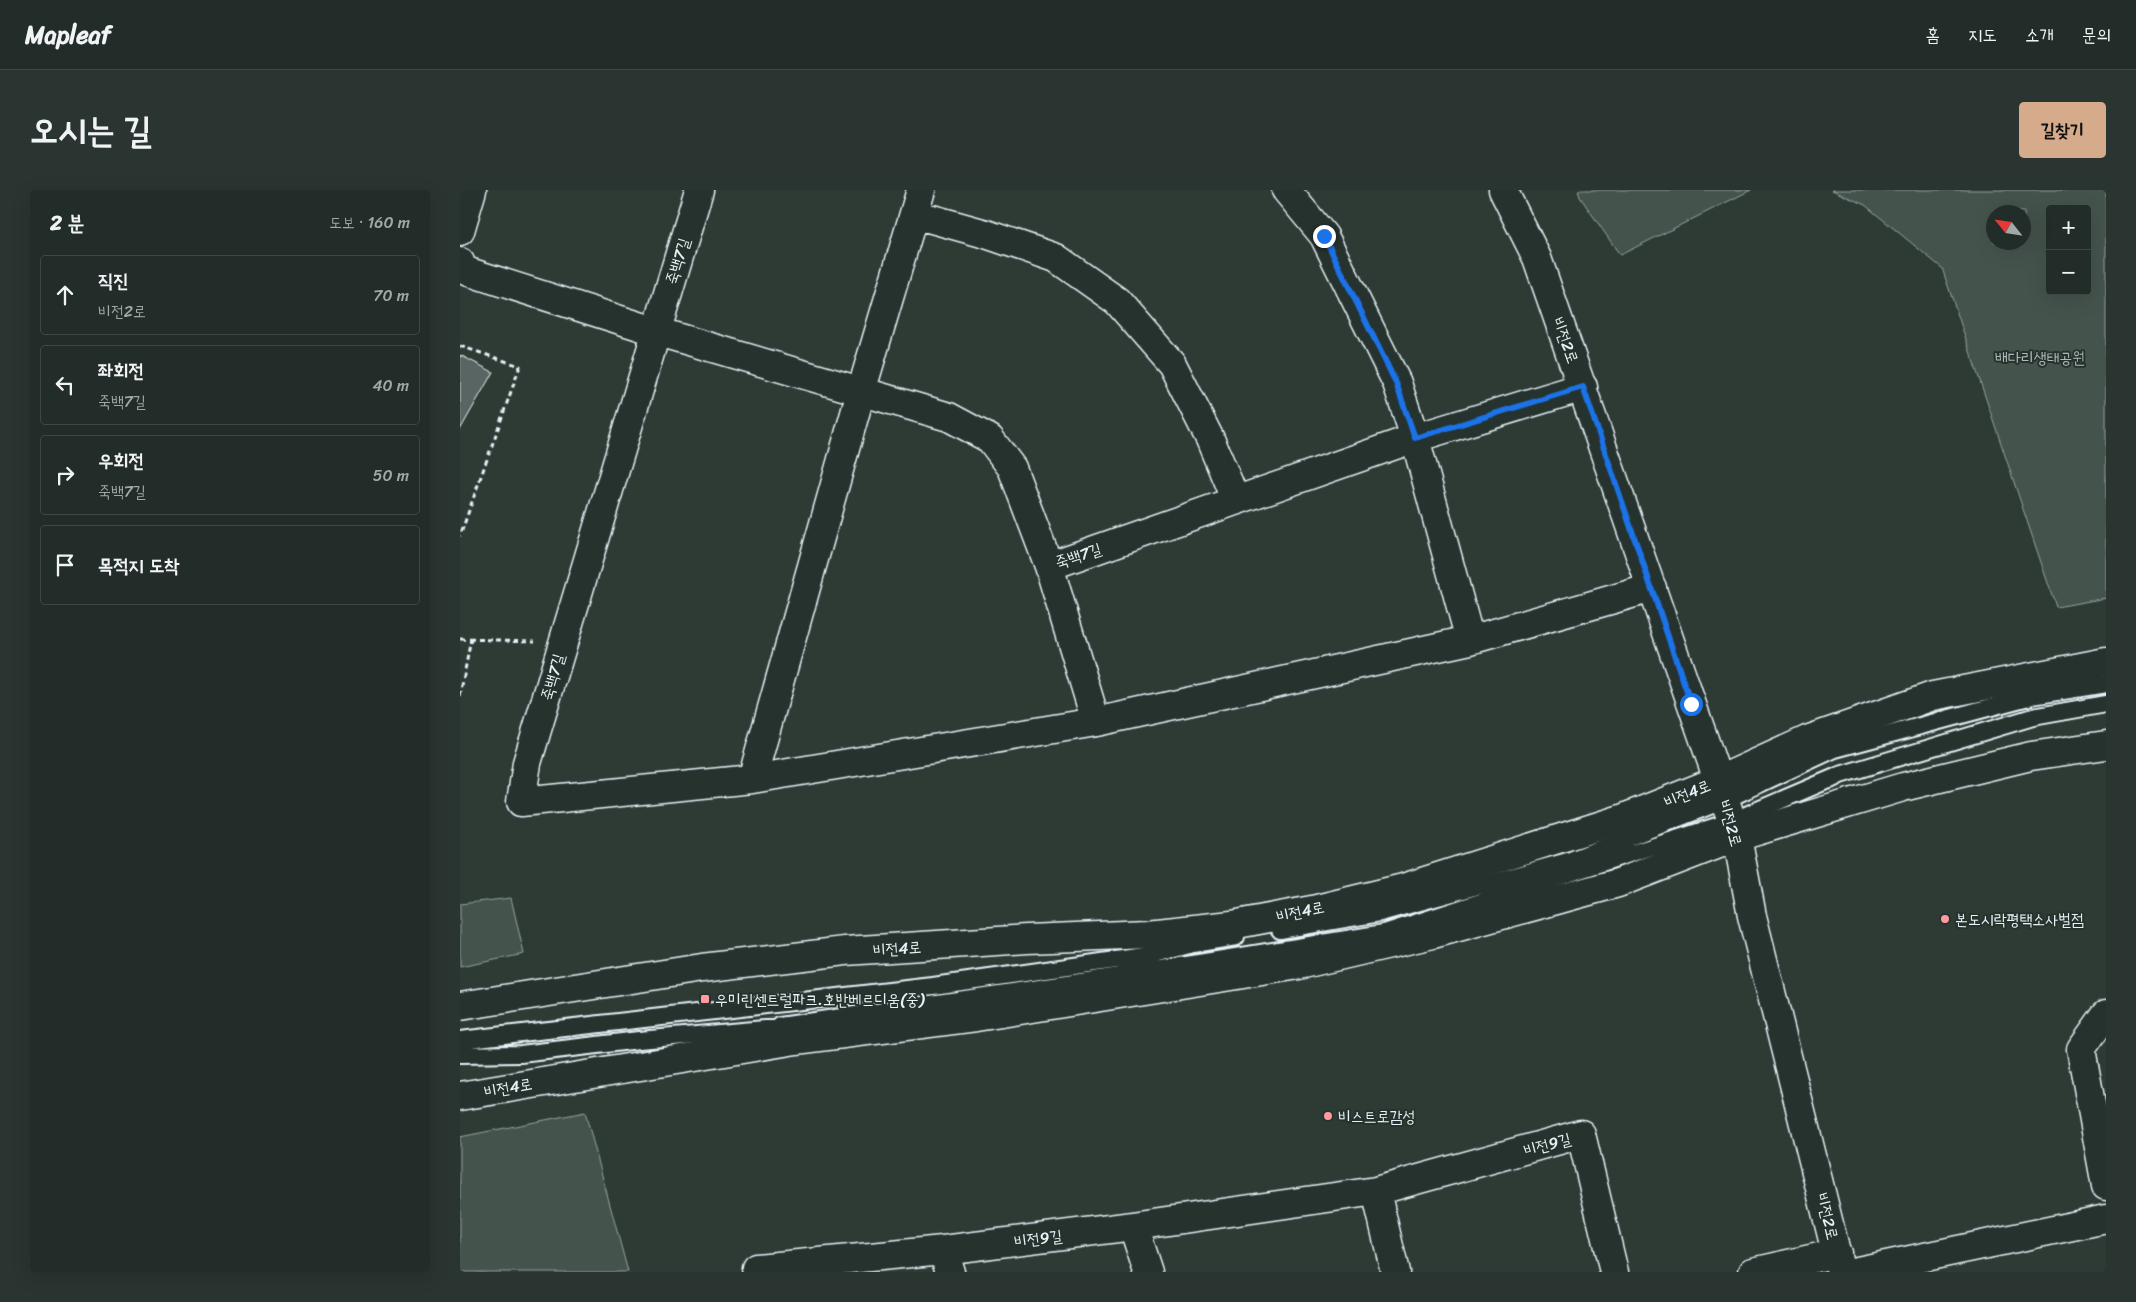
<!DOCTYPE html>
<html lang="ko">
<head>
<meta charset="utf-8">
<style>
	body { margin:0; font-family:Sriracha,"Poor Story",sans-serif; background:#2a3430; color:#f1f3f6 }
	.controls { position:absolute; right:15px; top:15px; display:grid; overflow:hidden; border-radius:5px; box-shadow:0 5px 20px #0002 }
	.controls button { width:45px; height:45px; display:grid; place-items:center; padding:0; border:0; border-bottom:1px solid #3f4845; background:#222c28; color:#f1f3f6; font:25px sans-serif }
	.compass { position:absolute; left:1526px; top:15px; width:45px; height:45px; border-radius:50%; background:#222c28; box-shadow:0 5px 20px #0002; rotate:300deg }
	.stop { position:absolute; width:15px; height:15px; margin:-11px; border:4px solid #1a73e8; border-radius:50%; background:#fff }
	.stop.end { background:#1a73e8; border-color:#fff; box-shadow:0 1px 5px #0008 }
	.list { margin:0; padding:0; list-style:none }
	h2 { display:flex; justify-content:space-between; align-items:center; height:65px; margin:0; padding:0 20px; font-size:21px }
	h2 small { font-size:16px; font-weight:400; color:#a2a7a8 }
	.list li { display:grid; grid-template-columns:32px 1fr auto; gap:15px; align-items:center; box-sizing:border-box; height:80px; margin:0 10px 10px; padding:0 10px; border:1px solid #3f4845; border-radius:5px }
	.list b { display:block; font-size:19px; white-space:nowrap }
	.list p { margin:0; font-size:16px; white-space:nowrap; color:#a2a7a8 }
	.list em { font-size:16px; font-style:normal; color:#a2a7a8 }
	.icon { flex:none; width:28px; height:28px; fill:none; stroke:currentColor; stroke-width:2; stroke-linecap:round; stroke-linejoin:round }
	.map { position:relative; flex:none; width:1646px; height:1082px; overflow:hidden; border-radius:5px }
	header { display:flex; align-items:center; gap:30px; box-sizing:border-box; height:70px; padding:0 25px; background:#222c28; border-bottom:1px solid #3f4845 }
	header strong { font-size:24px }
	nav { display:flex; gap:28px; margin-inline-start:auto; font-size:18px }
	.intro { display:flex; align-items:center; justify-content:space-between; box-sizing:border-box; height:120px; padding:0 30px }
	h1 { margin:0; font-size:35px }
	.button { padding:12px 22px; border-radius:5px; background:#d6ab8b; color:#111; font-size:18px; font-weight:700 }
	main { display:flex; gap:30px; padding:0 30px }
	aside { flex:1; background:#222c28; border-radius:5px; box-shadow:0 5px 20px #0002 }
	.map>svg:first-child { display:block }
	.green { fill:#45524e; stroke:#96a2a3; fill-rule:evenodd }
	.building { fill:#596563; stroke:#e8f1f8 }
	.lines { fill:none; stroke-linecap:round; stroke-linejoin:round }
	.lane-casing { stroke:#e8f1f8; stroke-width:20 }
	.street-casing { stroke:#e8f1f8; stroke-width:31 }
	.secondary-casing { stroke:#e8f1f8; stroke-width:31 }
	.path { stroke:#e8f1f8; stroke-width:3; stroke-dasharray:5 4; stroke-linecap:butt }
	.lane { stroke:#26332d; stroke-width:16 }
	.street { stroke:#26332d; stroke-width:28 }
	.secondary { stroke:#26332d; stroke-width:28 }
	.route { stroke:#1a73e8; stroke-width:6 }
	.poi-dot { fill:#ff9aa2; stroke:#26332d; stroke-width:2 }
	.labels { text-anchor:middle; stroke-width:4; stroke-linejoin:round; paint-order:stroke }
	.street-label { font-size:16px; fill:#e8f1f8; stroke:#26332d }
	.park-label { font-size:16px; fill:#afb9bc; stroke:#26332d }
	.poi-label { font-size:16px; fill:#e8f1f8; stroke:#26332d; text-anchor:start }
</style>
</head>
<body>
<header>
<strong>Mapleaf</strong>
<nav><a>홈</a><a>지도</a><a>소개</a><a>문의</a></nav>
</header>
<div class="intro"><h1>오시는 길</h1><a class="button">길찾기</a></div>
<main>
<aside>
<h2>2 분<small>도보 · 160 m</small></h2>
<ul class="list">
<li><svg class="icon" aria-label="ahead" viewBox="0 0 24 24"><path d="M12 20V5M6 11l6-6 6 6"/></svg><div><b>직진</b><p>비전2로</p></div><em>70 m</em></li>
<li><svg class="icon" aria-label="left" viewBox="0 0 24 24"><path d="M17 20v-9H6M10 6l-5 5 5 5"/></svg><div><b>좌회전</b><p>죽백7길</p></div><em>40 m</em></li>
<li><svg class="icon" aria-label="right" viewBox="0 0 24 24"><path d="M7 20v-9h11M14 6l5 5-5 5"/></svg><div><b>우회전</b><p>죽백7길</p></div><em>50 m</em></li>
<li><svg class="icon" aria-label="arrive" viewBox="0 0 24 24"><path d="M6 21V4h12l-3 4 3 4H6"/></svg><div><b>목적지 도착</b></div></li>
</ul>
</aside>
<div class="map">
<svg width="1646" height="1082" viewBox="0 0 1646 1082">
	<rect width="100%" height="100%" fill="#2e3b35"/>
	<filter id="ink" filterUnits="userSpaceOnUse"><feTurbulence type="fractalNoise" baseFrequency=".02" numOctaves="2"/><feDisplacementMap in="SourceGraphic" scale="10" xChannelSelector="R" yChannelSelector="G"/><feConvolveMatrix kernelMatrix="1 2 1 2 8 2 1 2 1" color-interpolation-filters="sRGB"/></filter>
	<g filter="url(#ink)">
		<!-- green -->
		<path class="green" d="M1118,0H1291L1160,65L1120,7Z
			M1372,0H1646V408L1596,417L1482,78L1405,15ZM1590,19H1627V101H1590ZM1564,22V52H1534V22Z
			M51,708L64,764L0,777V714Z
			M125,922L168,1082H0V947Z"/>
		<!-- building -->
		<path class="building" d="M0,165L33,182L0,240Z"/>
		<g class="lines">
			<!-- lane casing -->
			<g class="lane-casing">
				<path id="lane" d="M1370,590L1380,585L1573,527L1646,514
					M820,740L920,723L1108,671L1265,610L1375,559L1572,506L1646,494
					M733,754L776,747
					M320,836L634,790L924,743L1272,631L1380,585
					M0,850L473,796L691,765L733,754L743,749
					M0,865L61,864L179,850L329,837"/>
			</g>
			<!-- street casing -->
			<g class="street-casing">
				<path id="street" d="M239,0L67,573L61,612L292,589L636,532L1010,450L1192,398
					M826,0L864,46L937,193L955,248L1010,450
					M454,24L526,44L596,68L657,111L712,174L750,249L776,311
					M0,41L12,0
					M0,72L3,80L195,141L489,227L530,249L552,278L589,376L636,532
					M589,376L955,248L1123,197
					M292,589L401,202L461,0
					M1646,824L1621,859L1646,996
					M916,1001L935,1082
					M673,1036L688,1082
					M483,1060L490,1082
					M298,1082L296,1078L483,1060L673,1036L916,1001L1121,944L1154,1082
					M1293,1082L1377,1063
					M1393,1082L1646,1029"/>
			</g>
			<!-- secondary casing -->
			<g class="secondary-casing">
				<path id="secondary" d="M1043,0L1077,68L1265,610L1277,647L1292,726L1381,1082
					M0,816L242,778L385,761L567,749L688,744L772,735L852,720L943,698L1164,628L1259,590L1347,550L1473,506L1646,472
					M0,906L336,850L516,827L839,775L973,744L1158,693L1277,647L1443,597L1571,566L1646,555"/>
			</g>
			<!-- path -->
			<path class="path" d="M0,156L60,176L0,346
				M0,449L75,451
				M0,506L11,449"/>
			<!-- lane -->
			<use href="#lane" class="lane"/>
			<!-- street -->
			<use href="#street" class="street"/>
			<!-- secondary -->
			<use href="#secondary" class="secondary"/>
		</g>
	</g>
	<g class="lines" filter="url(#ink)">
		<!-- route -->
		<path class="route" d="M864,46L936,193L955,248L1123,197L1231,514"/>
	</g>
	<!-- markers -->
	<g class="poi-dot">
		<circle cx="1485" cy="729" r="5"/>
		<rect x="240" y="804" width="10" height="10" rx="2.5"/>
		<circle cx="868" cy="926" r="5"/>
	</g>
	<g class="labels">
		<!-- street labels -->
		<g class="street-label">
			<text transform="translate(217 71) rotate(-73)" y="6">죽백7길</text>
			<text transform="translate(1106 150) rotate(70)" y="6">비전2로</text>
			<text transform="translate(618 365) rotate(-18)" y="6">죽백7길</text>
			<text transform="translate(92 487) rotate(-74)" y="6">죽백7길</text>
			<text transform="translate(1227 603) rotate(-22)" y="6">비전4로</text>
			<text transform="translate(1271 633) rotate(74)" y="6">비전2로</text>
			<text transform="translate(840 721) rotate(-12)" y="6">비전4로</text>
			<text transform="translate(437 758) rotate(-4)" y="6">비전4로</text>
			<text transform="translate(48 897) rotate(-10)" y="6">비전4로</text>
			<text transform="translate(1087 954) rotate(-15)" y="6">비전9길</text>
			<text transform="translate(1368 1026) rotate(76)" y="6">비전2로</text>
			<text transform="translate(578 1048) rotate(-7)" y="6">비전9길</text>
		</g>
		<!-- park labels -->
		<g class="park-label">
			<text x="1580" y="173">배다리생태공원</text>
		</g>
		<!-- poi labels -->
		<g class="poi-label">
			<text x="1495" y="735">본도시락평택소사벌점</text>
			<text x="255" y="815">우미린센트럴파크.호반베르디움(중)</text>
			<text x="878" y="932">비스트로감성</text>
		</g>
	</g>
</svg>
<div class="controls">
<button>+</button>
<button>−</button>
</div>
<svg class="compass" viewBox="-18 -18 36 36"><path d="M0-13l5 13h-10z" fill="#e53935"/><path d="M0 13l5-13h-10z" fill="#a2a7a8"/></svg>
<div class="stop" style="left:1231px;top:514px"></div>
<div class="stop end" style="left:864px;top:46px"></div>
</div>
</main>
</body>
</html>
